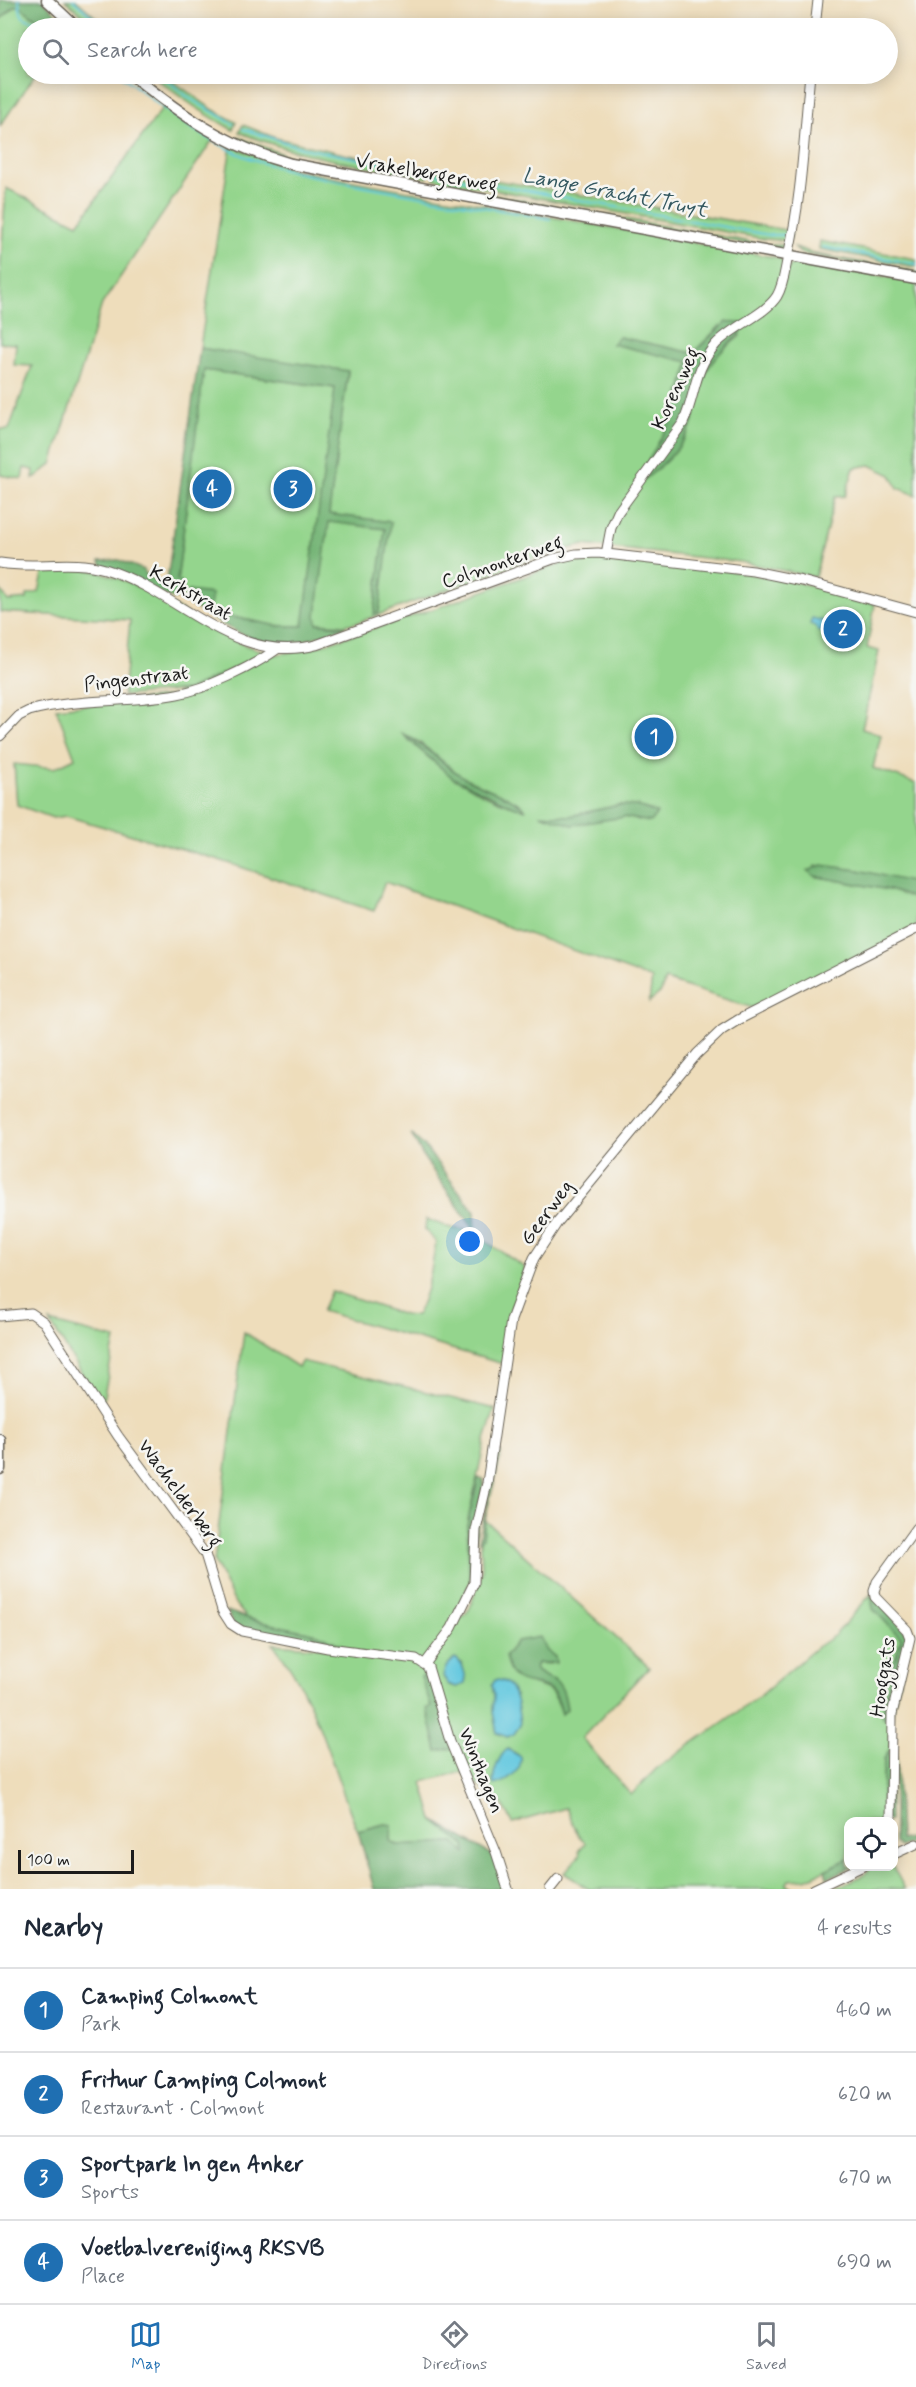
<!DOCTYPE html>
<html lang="en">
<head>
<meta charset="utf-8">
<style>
	body { margin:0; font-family:Mynerve,sans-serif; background:#f6f6f7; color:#1f2937 }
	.controls { position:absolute; right:18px; bottom:18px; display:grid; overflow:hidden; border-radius:12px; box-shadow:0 3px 15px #0003 }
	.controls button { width:54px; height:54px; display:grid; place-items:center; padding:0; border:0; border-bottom:2px solid #e0e1e3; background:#fff; color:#1f2937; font:30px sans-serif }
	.scale { position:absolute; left:18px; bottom:15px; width:116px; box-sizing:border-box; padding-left:6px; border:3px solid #1c1c1c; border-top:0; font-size:16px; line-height:21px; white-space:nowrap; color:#1c1c1c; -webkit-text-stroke:4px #f6f6f2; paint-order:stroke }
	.you { position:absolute; left:470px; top:1242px; width:21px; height:21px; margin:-15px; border:4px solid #fff; border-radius:50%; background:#1a73e8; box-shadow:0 0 0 9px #1a73e833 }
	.badge { display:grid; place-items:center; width:39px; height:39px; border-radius:50%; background:#1f6fb2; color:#fff; font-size:20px; font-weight:700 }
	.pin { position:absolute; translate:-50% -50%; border:3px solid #fff; box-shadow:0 2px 6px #0006 }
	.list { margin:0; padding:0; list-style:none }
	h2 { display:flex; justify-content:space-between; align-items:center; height:78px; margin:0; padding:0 24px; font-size:26px }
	h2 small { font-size:20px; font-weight:400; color:#747a83 }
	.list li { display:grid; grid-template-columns:39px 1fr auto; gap:18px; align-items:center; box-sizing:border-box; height:84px; padding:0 24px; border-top:2px solid #e0e1e3 }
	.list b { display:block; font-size:22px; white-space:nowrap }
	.list p { margin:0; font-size:20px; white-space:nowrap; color:#747a83 }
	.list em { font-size:20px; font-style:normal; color:#747a83 }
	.icon { flex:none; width:33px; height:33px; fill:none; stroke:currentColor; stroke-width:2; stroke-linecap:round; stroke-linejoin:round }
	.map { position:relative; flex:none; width:916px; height:1889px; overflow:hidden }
	.search { position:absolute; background:#fff; box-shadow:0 3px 15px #0003; left:18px; right:18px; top:18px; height:66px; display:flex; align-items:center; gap:15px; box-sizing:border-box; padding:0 21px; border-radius:33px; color:#747a83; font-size:22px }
	.sheet { height:414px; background:#fff }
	nav { display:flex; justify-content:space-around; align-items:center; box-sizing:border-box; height:84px; border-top:2px solid #e0e1e3; background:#fff; font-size:16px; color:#747a83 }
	nav a { display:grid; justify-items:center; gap:3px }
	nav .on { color:#1f6fb2 }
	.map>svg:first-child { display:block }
	.green { fill:#94d58d; stroke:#587854; stroke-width:1.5; fill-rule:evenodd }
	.forest { fill:#77b678; stroke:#4a694a; stroke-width:1.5 }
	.water { fill:#61c7df; stroke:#3e727e; stroke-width:1.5 }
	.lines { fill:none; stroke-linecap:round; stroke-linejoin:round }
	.stream { stroke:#61c7df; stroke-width:2 }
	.minor-casing { stroke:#666054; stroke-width:11 }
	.tertiary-casing { stroke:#666054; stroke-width:13 }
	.minor { stroke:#fff; stroke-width:9 }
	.tertiary { stroke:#fff; stroke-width:10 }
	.labels { text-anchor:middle; stroke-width:5; stroke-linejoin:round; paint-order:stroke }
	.street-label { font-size:20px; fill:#1c1c1c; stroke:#f6f6f2 }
	.water-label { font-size:21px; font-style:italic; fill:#345860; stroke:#f6f6f2 }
</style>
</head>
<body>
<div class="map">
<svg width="916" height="1889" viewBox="0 0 916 1889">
	<rect width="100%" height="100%" fill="#f6f6f2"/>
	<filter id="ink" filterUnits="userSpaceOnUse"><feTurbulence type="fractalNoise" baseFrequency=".0167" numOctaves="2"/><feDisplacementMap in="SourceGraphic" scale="12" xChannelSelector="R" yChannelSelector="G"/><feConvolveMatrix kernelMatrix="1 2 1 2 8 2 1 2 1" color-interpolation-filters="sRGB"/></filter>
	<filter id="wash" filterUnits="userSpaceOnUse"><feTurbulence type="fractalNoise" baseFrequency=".008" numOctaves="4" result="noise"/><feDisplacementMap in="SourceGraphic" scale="24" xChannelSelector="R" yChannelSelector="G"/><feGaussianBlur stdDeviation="1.35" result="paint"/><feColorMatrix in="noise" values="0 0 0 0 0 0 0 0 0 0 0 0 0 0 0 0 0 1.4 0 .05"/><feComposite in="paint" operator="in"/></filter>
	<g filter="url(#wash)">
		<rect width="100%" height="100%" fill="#edb"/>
		<!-- green -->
		<path class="green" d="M65,0H76L108,28H97Z
			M16,6H19L42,23L68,26L67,28H28V74H36L0,126V20Z
			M163,74L212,109L236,122L233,130C206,115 182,99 158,80Z
			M164,106L214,138L102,304L52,464L33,479L34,470L24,468L22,479L0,475V429H9L32,366L14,365L16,344L0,343V274L6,188L78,224Z
			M243,125L276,138L348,155L792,231L789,241L764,239L434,179L436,172L430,170L428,178C363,166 299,157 239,132Z
			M238,137L288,156L425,183L307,164L236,141Z
			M231,146L297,170L331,177L779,258L789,267L796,261L916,282V495L898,488L891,475L870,465L854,468L845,496L835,497L815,577L741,562L584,545L545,554L359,622L345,625L317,623L303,626H278L212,613L180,595L183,583L177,582L203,370L335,388L343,407L348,372L200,348ZM720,326L740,336L717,355L707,370L699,395L668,427L675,413L689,362L619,337L693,353Z
			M435,184L768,245H788L780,250L436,187Z
			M820,241L916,259V267L819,249Z
			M795,247L815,254L916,272V275L800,253Z
			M581,559C656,561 731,568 804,584C828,590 852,597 875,604L867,648L879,651L862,729L881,735L873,768L916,783V884L858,870L815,866L814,876L889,890L916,899V929L753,1008L665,980L661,992L649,1002L652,979L385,882L374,911L216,859L66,816L53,818L17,805L14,764L54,768L75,758L56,708L173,696L272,655L305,650L422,613L565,562ZM403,734L419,742L461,776L519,803L525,809C478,799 436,767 403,734ZM619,805L637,806L653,811L650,822L624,817L600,820L543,815L570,816Z
			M79,568C124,574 163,600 201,622C222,635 243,647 268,652L188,690L123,696L130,620L0,612V589L8,601L27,599V595L39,592L44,569Z
			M426,1219L451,1228L476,1232L488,1243L524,1267L525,1270L509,1316L503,1364L322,1311L331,1291L404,1315L416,1316C428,1293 432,1268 436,1242L425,1230Z
			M50,1322L115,1339L102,1406Z
			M244,1332L298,1367L302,1361L495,1409L485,1440L467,1525L470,1582L456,1613L463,1617L470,1608L482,1573L481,1541L485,1520L649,1667L582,1738L631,1795L656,1769L760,1696L817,1647L835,1635L871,1594L873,1609L901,1638L884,1701L883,1717L890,1723V1749L884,1759L881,1821L848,1822V1859L806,1879L789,1880L786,1885L793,1889H589L564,1873L580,1855L579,1850L586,1843L578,1835L566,1808L513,1823L502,1804L461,1772L422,1782L433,1820L465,1845L467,1854L454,1842L398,1845L391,1841V1825L384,1824L358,1831C332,1771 316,1694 273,1644L350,1650L247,1618L236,1605L214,1562ZM547,1651L555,1657L550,1664L537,1663L535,1669L539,1675L555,1680L562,1713C552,1685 548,1689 521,1681ZM453,1659H457L462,1664L466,1680L458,1687L449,1685L444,1678L446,1667ZM506,1683L515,1695L520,1725L515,1732L507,1737L497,1733L493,1712L494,1695L492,1685ZM509,1749L521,1757C517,1770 509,1784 493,1783C493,1774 500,1754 509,1749Z
			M871,1866L893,1867L905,1889H832L865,1875Z"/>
		<!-- forest -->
		<path class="forest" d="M0,0H43L68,26L42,23L19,6H15L0,20Z
			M726,322L747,324C736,341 717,351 708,369C700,384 699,402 694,418C687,443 665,464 645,479L643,470L675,413L689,362L612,344L619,337L693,353Z
			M200,348L348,371L329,514L391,522L379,612L374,614L385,529L329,522L316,615L317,623L346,627C329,633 310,640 292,643C255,648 218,622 187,603L188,591L212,594L209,612L212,613L278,626H303L335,388L204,370L177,581L183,583L179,598L173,599L101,565L100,561L119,560L144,570L146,574L166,587Z
			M400,732C423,744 439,761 460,775C481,790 508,792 526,810L510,805L453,778Z
			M619,805L637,806L657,813L650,822L624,817L572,825L540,814L570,816Z
			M822,865L858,870L915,883L916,899L889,890L814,876L808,871Z
			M411,1134L425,1147L475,1212L476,1232L424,1158Z
			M497,1450L500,1452V1459L486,1515L483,1538L479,1541Z
			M478,1478L484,1479L470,1582L467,1525Z
			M871,1594L910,1636L890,1723L883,1717L884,1701L901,1638L873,1609Z
			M227,1611L256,1621L318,1634L352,1650L235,1629Z
			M540,1637L547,1651L555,1657L556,1663H537L535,1669C542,1679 557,1677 562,1689C565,1695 566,1703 567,1709L562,1714C560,1707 558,1697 553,1692C535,1676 511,1694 505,1656L517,1641Z
			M428,1674L455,1748L437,1751L427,1708L431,1707L421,1677Z
			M896,1746L900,1840L916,1837V1841L899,1847L894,1842V1749Z
			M890,1749V1821L881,1822L884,1759Z
			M433,1820L495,1857L503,1889H374L358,1831L385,1824L392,1825L391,1841L397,1845L454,1842L466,1853L465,1845Z
			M848,1859V1866L853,1867L827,1878L825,1870Z"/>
		<!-- water -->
		<path class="water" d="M812,618L830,623L828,630L824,633L818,631L816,626L810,624Z
			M455,1658C463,1662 467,1677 465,1684L456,1687L448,1684L443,1676L446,1667Z
			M495,1680C517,1678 518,1710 520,1725L514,1734L507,1737L497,1733L493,1712L494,1695L492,1685Z
			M508,1749L521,1757C523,1770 506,1782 494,1785C491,1776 500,1753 508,1749Z"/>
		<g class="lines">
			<!-- stream -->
			<path class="stream" d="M19,0C21,24 24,16 43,25
				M73,0L105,28
				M62,27L66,28
				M120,74C157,104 193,133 237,153C278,171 322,178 365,186C427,197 489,208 550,219
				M162,76L189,98L233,124
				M243,129L302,148L427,172
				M437,174L769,235H787
				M822,247L916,264"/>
		</g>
	</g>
	<g filter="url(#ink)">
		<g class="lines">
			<!-- minor casing -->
			<g class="minor-casing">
				<path id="minor" d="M815,28L818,0
					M606,554L611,528L618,512L683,423C696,395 693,370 716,344C733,326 765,315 777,296C784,284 785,269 788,256C802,197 804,134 810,74
					M0,563C35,569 72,559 105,569C178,591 234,666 316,645L553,559L576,554L598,553L753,571L802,581L916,612
					M0,736L19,716L29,711C77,698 128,703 177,694C207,689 252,667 277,649
					M0,1316L31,1313L44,1322L118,1436L205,1554L222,1610L231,1624L242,1631L328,1648L416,1659L428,1667L450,1741L496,1852L508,1889
					M425,1664L452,1628L474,1583L476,1530L487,1483L511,1320L534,1258L557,1223L697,1054L722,1030L738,1020L916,929
					M891,1822L892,1714L910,1638L907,1630L875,1597L874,1591L877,1582L916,1528
					M894,1854L916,1844
					M550,1889L558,1879
					M814,1889L863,1866"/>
			</g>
			<!-- tertiary casing -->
			<g class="tertiary-casing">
				<path id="tertiary" d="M47,0L77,28
					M131,74C182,116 226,146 291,164L916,279
					M0,1440V1469"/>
			</g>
			<!-- minor -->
			<use href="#minor" class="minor"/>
			<!-- tertiary -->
			<use href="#tertiary" class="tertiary"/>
		</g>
	</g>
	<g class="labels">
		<!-- street labels -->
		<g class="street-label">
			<text transform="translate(427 172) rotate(10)" y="7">Vrakelbergerweg</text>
			<text transform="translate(675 388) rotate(-65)" y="7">Korenweg</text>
			<text transform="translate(502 561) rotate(-19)" y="7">Colmonterweg</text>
			<text transform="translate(191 592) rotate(30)" y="7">Kerkstraat</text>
			<text transform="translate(136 678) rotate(-7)" y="7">Pingenstraat</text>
			<text transform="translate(546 1212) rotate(-54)" y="7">Geerweg</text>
			<text transform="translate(181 1493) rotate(54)" y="7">Wachelderberg</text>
			<text transform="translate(882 1677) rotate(-81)" y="7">Hooggats</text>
			<text transform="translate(482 1770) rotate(68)" y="7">Winthagen</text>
		</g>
		<!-- water labels -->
		<g class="water-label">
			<text transform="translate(615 192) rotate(11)" y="7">Lange Gracht/Truyt</text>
		</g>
	</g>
</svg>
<div class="controls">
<button><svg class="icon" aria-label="locate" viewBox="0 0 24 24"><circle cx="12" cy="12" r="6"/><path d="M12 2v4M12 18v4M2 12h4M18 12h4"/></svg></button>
</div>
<div class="scale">100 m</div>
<div class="you"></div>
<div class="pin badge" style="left:654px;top:737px">1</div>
<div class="pin badge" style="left:843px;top:629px">2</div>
<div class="pin badge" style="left:293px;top:489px">3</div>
<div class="pin badge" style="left:212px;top:489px">4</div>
<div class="search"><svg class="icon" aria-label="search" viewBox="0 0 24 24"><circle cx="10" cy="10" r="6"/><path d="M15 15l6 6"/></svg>Search here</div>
</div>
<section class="sheet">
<h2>Nearby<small>4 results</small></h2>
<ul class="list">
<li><span class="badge">1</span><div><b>Camping Colmont</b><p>Park</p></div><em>460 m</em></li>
<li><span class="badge">2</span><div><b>Frituur Camping Colmont</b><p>Restaurant · Colmont</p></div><em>620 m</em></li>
<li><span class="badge">3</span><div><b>Sportpark In gen Anker</b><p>Sports</p></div><em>670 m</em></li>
<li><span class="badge">4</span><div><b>Voetbalvereniging RKSVB</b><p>Place</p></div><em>690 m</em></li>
</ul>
</section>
<nav>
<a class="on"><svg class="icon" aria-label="map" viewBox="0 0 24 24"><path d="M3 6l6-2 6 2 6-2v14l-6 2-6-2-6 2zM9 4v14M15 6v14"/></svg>Map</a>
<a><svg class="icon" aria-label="directions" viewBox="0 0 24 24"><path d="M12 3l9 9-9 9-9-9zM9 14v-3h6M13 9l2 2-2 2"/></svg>Directions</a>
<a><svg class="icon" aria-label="saved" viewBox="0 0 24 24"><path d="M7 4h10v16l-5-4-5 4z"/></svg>Saved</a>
</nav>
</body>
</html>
